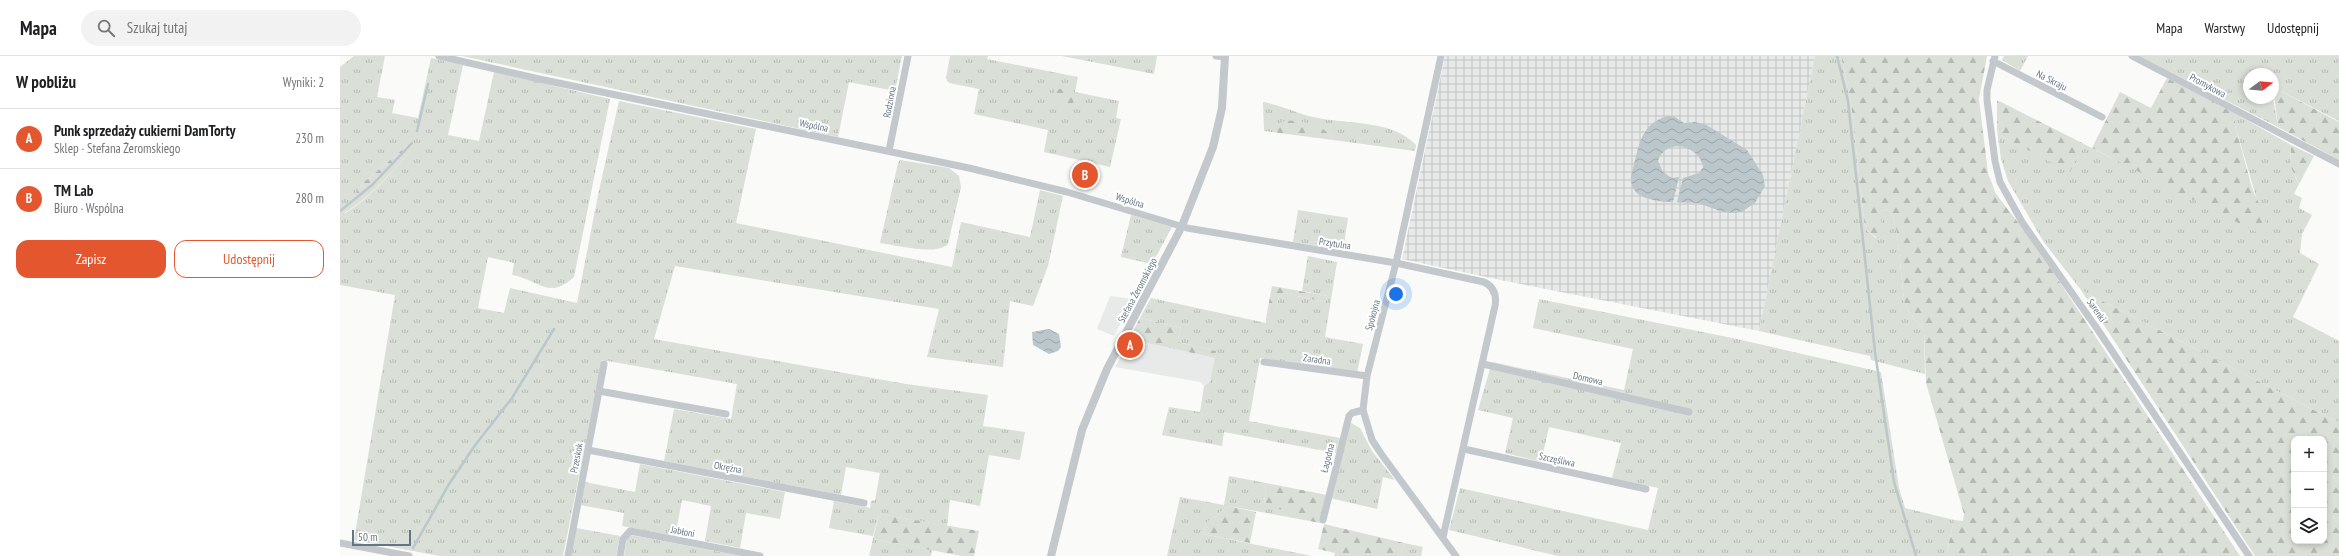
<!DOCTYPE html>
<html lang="pl">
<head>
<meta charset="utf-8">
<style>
	body { margin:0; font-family:"PT Sans Narrow",sans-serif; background:#f2f2f2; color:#202124 }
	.controls { position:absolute; right:12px; bottom:12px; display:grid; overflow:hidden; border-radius:8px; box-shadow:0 2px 6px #0003 }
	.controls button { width:36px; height:36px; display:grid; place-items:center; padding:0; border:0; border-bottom:1px solid #e0e0e0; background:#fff; color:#202124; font:20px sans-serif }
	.compass { position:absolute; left:1903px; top:12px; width:36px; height:36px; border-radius:50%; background:#fff; box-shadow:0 2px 6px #0003; rotate:74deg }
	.scale { position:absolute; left:12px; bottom:10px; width:59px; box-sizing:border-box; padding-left:4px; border:2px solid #657683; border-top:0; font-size:11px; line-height:14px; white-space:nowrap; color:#657683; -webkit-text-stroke:3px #fff; paint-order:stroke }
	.you { position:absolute; left:1056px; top:238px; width:14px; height:14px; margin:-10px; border:3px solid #fff; border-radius:50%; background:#1a73e8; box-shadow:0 0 0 6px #1a73e833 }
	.badge { display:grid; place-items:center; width:26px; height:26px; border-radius:50%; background:#e4572e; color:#fff; font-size:13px; font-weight:700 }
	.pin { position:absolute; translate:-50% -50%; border:2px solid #fff; box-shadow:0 1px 4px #0006 }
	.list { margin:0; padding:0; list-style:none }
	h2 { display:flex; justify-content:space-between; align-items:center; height:52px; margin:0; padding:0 16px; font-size:17px }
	h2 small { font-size:13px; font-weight:400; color:#757577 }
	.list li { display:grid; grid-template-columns:26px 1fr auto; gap:12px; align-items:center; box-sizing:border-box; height:60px; padding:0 16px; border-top:1px solid #e0e0e0 }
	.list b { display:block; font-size:15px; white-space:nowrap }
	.list p { margin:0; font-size:13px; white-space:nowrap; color:#757577 }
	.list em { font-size:13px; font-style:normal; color:#757577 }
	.actions { display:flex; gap:8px; padding:12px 16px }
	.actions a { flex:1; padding:9px 0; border:1px solid #e4572e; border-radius:12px; text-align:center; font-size:14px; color:#e4572e }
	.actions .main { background:#e4572e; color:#fff }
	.icon { flex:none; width:22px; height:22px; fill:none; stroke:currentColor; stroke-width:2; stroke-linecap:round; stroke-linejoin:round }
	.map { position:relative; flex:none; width:1999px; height:500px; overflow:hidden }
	header { display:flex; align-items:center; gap:24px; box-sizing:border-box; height:56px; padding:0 20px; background:#fff; border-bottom:1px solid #e0e0e0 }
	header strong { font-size:19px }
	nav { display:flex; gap:22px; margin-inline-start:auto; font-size:14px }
	.search { width:280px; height:36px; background:#f2f2f2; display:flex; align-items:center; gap:10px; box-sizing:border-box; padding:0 14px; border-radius:22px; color:#757577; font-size:15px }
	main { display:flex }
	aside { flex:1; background:#fff }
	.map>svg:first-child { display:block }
	.built { fill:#e8e9e9 }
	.industrial { fill:url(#industrial-grid) }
	.grass { fill:url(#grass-tufts); fill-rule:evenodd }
	.forest { fill:url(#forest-firs); fill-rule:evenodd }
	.water { fill:url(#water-waves) }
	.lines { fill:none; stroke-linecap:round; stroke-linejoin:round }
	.stream { stroke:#bbc7cb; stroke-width:2.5 }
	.minor { stroke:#c3c8cc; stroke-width:7 }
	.tertiary { stroke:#c3c8cc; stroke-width:8 }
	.labels { text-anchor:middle; stroke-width:4; stroke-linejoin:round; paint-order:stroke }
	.street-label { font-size:10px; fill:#657683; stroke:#fff }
</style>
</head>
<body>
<header>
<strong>Mapa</strong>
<div class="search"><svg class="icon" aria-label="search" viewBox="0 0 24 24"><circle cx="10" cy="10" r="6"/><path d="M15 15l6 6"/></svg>Szukaj tutaj</div>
<nav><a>Mapa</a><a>Warstwy</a><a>Udostępnij</a></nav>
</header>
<main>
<aside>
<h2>W pobliżu<small>Wyniki: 2</small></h2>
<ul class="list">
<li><span class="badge">A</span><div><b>Punk sprzedaży cukierni DamTorty</b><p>Sklep · Stefana Żeromskiego</p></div><em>230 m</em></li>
<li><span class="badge">B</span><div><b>TM Lab</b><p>Biuro · Wspólna</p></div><em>280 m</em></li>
</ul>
<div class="actions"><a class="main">Zapisz</a><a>Udostępnij</a></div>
</aside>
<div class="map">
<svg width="1999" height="500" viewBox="0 0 1999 500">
	<defs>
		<pattern id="industrial-grid" width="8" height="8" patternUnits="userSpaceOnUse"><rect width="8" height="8" fill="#e8e9e9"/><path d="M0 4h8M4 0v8" fill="none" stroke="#c0c1c2"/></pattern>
		<pattern id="grass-tufts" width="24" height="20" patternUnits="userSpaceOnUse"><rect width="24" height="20" fill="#dadfd7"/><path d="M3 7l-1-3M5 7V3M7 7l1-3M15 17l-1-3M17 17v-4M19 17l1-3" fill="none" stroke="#b4b9b4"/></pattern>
		<pattern id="forest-firs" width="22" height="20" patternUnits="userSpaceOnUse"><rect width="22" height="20" fill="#dadfd7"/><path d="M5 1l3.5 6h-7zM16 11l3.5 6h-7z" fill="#b4b9b4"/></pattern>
		<pattern id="water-waves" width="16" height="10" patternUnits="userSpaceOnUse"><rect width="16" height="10" fill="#bbc7cb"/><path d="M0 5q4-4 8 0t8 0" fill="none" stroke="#9ca6aa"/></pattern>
	</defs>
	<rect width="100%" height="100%" fill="#fafaf8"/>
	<!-- built -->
	<path class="built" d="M770,240L793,243L774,280L757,273Z
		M789,283L875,302L870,326L864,330L860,326L775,311Z"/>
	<!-- industrial -->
	<path class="industrial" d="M1105,0H1475L1419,275L1160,224L1062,203Z"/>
	<!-- grass -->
	<path class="grass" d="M14,0H45L37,41L55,44L52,57L78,62L91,2L123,9L108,79L139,85L154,16L270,43L234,221C208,245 198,223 172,219L174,207L148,201L138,252L164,257L170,232L237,247L258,139L279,45L416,73L396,167L612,211L621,166L690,181L700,134L723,140L708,210L693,250L670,245L663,311L587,301L599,253L335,210L314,283L566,328L648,339L643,370L685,376L680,404L649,399L640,450L610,444L607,470L539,458L533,480L489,472L494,445L530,452L531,445L535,444L540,417L506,411L501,439L324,405L334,353L391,363L397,328L262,304L223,500H100L14,484L55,239L0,229V11ZM68,89L71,91V94C50,118 32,141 4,158L22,128Z
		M122,0H562L555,35L509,26L498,81Z
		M610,0H648L647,3L738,21L735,36L779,45L776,62L781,63L770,111L704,96L708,74L634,58L639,33L609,27L606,22Z
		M722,0H817L814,18Z
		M1475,0H1501L1511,46L1525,173L1536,182L1540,167L1539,156L1546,153L1553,161L1557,177L1564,244L1569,256L1584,275L1585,318L1531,304L1530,300L1419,275Z
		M1664,0H1688L1680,15L1662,4Z
		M1799,0H1999V65L1933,31V18H1909V42H1933L1938,71Z
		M923,46C941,49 956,57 973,61C1006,69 1052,63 1076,89L1075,95L993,84C983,64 957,68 938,68L932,76L924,75Z
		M1896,58L1951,89C1949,103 1952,116 1959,128L1954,138L1962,142L1959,152L1972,159L1962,178L1960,197L1979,208L1953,261L1999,285V367L1741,234L1703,185L1668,125L1661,103L1657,74L1663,81L1730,115L1744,88L1771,102L1918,147L1895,69Z
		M560,104L609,112L619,120L621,131L608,188C597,200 556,189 540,187L558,107Z
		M958,154L1008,162L1003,194L953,186Z
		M791,159L832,171L812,208L781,201Z
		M968,200L997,206L985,281L1023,288L1017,317L920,302L909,365L1000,382L996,397L884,376L882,390L822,379L829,351L860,356L864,330L870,326L876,295L837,286L841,272L800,262L811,242L926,267V262C940,258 933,243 944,237L984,246L988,240L962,235Z
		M1199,243L1397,283L1541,316L1559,432L1565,452L1614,464L1606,500H1218L1109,474L1120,432L1308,474L1318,432L1272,422L1281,387L1209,371L1201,406L1165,397L1173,362L1138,354L1152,306L1284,334L1293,293L1193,272Z
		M1011,367L1020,372L1032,395L1055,424L1043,421L1037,453L990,442L1005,382Z
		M300,408L445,436L440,463L406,457L400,492L365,485L371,450L342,444L335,480L282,470L284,457L240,449L245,426L295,436Z
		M889,420L926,427L924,449L945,454L943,460L888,450L866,467L863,478L972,500H827L840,441L884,449Z
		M236,472L280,480L276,500H231Z
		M291,479L401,500H284L287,481Z
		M533,483L592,494L591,500H529Z
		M1064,487L1083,491L1081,500H1061Z"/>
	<!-- forest -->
	<path class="forest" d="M1501,0H1647L1639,43L1648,117L1656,138L1694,187L1900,500H1606L1614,464L1623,465L1624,458L1586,327L1584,275L1569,256L1564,244L1557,177L1553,161L1546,153L1539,156L1545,181L1540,184L1525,173L1511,46Z
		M1827,22L1896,58L1895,69L1912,132L1925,161L1928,182L1752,92L1780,36L1811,52Z
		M1933,31L1999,66V104L1938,71Z
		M715,32L735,36L732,53L712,48Z
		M1657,44L1744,88L1730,116L1663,81L1657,74Z
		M944,65C961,64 985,68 993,84L932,76L933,71Z
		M68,89L71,91V94C50,118 31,141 3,158L22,128Z
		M1951,89L1974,100L1959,128L1950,109Z
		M932,230L988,240L987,244L984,246L944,237C933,243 940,259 926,262Z
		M1741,234L1999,367V500H1915ZM1954,383H1984V485H1954Z
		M800,262L841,272L837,286L876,295L875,302L789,283Z
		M926,427L987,439L980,467L943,460L944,454L924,450Z
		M888,450L916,456L910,487L863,478L866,467Z
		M539,458L639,475L634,500H622L533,483Z
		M984,468L1064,487L1061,500H994L995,497L978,493Z"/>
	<!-- water -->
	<path class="water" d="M1328,60L1335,61L1344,67L1354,66L1365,68L1407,94L1423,119L1425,130L1415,147L1403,155L1394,157L1380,155L1358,147L1337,146L1343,122L1359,117L1363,111C1359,89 1326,81 1318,105L1323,116L1332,122L1339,121L1333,146C1317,145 1289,144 1291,120C1299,94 1298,68 1328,60Z
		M709,273L719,278L721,291L718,295L709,298L693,289L692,276Z"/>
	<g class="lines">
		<!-- stream -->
		<path class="stream" d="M1497,0L1508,45L1535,296L1554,426L1576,500
			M77,75L88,28
			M0,155L32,129L72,87
			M73,492L109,428L136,388L172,342L214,273"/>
		<!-- minor -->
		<path class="minor" d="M99,0L199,23L629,112L727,136L847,172L1056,207L1144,226C1154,231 1157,239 1155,250L1103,481
			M876,0L885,1
			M1101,0L1056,207L1027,320L1023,354L1032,384L1042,399L1116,500
			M1655,0L1647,34V44L1655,105L1660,126L1682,166L1758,274L1909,500
			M1792,0L1999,108
			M1653,5L1762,61
			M549,95L568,0
			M924,306L1027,320
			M1143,308L1349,356
			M259,335L386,358
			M1124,393L1306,433
			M248,394L524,447
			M983,464L1009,360L1012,357L1023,354
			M0,487L69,500
			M228,500L264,308
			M280,500L283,483L290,475L420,500"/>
		<!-- tertiary -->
		<path class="tertiary" d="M711,500L742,374L767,313L842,170L873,91L882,52L885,0"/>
	</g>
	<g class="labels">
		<!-- street labels -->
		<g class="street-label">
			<text transform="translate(1712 24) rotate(27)" y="4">Na Skraju</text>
			<text transform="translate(1868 29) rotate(28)" y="4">Promykowa</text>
			<text transform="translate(549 46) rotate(-79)" y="4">Rodzinna</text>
			<text transform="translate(474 69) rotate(12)" y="4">Wspólna</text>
			<text transform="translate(790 144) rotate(17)" y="4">Wspólna</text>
			<text transform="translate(995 187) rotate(9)" y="4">Przytulna</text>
			<text transform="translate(797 234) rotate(-62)" y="4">Stefana Żeromskiego</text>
			<text transform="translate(1757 254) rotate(55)" y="4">Sarenki</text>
			<text transform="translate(1032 259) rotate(-75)" y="4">Spokojna</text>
			<text transform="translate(977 303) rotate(8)" y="4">Zaradna</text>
			<text transform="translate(1248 322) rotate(13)" y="4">Domowa</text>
			<text transform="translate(236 402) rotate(-79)" y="4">Przeskok</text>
			<text transform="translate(987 402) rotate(-76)" y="4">Łagodna</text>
			<text transform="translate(1217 403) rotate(12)" y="4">Szczęśliwa</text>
			<text transform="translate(388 411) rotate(11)" y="4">Okrężna</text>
			<text transform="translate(343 475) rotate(11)" y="4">Jabłoni</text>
		</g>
	</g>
</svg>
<div class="controls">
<button>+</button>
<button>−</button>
<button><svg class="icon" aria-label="layers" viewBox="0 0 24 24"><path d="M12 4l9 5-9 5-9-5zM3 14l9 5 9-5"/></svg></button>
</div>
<svg class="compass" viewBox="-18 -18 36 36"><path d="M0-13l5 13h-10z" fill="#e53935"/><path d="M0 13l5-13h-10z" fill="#757577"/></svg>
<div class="scale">50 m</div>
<div class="you"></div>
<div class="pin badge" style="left:790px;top:289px">A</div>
<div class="pin badge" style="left:745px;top:119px">B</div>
</div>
</main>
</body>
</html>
